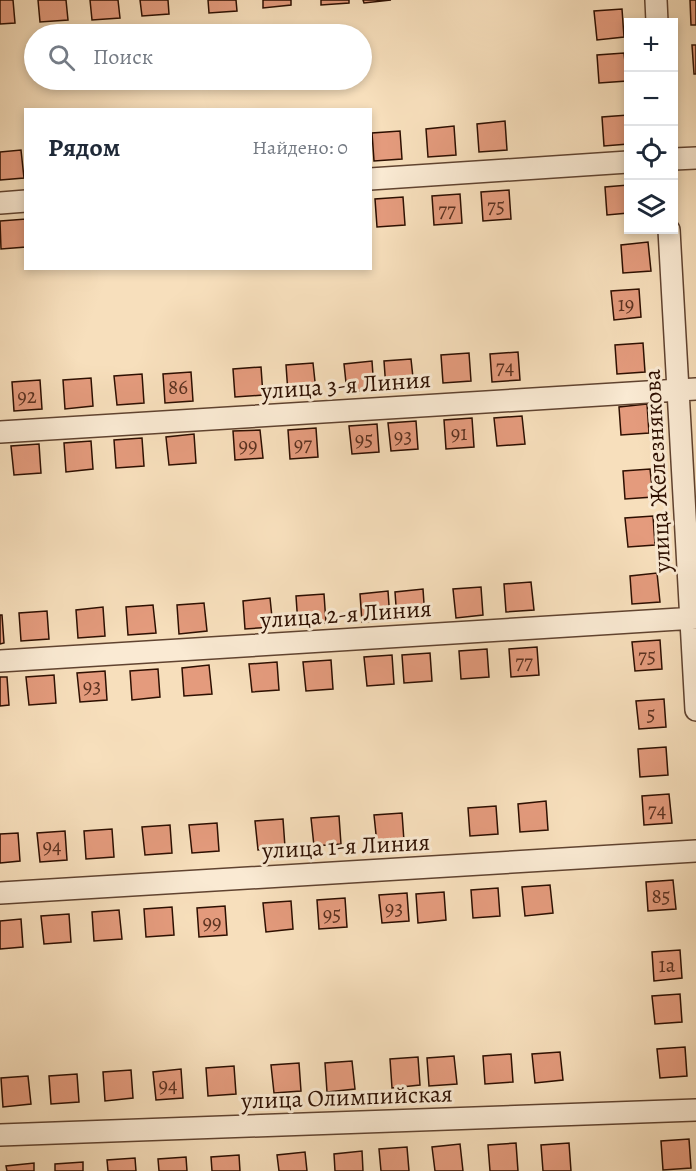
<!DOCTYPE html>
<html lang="ru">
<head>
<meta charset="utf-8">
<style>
	body { margin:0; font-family:Alegreya,serif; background:#f2f2f3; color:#1f2937 }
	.controls { position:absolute; right:18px; top:18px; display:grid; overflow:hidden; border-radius:0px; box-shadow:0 3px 9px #0003 }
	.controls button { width:54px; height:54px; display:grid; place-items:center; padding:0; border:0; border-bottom:2px solid #e0e1e3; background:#fff; color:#1f2937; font:30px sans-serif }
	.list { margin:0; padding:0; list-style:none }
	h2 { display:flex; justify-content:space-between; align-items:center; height:78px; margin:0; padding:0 24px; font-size:26px }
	h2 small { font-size:20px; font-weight:400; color:#747a83 }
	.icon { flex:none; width:33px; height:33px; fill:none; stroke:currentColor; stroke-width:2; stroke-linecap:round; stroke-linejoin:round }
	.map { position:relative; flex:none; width:696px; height:1171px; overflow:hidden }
	.search { position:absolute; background:#fff; box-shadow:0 3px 9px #0003; left:24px; top:24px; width:348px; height:66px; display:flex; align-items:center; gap:15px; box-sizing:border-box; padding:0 21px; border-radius:33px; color:#747a83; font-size:22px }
	.panel { position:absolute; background:#fff; box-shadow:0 3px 9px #0003; left:24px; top:108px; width:348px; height:162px; border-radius:0px }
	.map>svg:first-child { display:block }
	.building { fill:#e49b7d; stroke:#2d0f01; stroke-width:1.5 }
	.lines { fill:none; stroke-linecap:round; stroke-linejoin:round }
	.minor-casing { stroke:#604330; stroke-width:24 }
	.minor { stroke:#faead3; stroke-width:21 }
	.labels { text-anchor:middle; stroke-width:6; stroke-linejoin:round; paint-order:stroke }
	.number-label { font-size:21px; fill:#5b3220 }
	.street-label { font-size:24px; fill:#2d0f01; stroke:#faead3 }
</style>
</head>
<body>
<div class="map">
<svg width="696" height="1171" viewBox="0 0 696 1171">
	<rect width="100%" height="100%" fill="#f7dfbc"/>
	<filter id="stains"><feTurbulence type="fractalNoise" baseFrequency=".00333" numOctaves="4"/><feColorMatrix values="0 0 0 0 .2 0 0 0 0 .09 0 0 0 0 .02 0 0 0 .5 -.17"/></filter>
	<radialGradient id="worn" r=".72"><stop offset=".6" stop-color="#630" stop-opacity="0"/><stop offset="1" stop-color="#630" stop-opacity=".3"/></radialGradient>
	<!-- building -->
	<path class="building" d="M0,0H13L15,23L0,24Z
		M38,0H66L68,20L40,22Z
		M90,0H118L120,18L92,20Z
		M140,0H168L169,14L142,16Z
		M208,0H236L237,11L209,13Z
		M263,0H291V5L263,8Z
		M321,0H349V3L321,5Z
		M363,0H391L364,3Z
		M690,0H696V25H691Z
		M622,9L624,37L597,40L594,11Z
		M692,45H696V74H694Z
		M624,53L627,81L599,83L597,55Z
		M628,115V144L604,146L602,117Z
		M505,121L507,150L479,152L477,124Z
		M454,126L456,155L428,157L426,129Z
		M400,131L402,159L374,161L372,133Z
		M21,150L24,178L0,180V152Z
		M628,185V213L607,215L605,187Z
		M509,190L511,219L483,221L481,192Z
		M460,194L462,223L434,225L432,196Z
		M403,197L405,225L377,227L375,199Z
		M26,219V247L1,249L0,221Z
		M648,242L651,271L623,273L621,245Z
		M639,289L641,317L614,320L611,291Z
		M643,343L645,372L617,374L615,345Z
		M518,352L520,380L492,382L490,354Z
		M469,353L471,381L443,383L441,355Z
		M411,359L414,387L386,389L384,361Z
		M372,361L374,390L347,392L344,364Z
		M313,363L316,391L288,393L286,365Z
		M261,367L263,395L235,397L233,369Z
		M191,372L193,401L165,403L163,374Z
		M142,374L144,403L117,405L114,376Z
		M91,378L93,406L65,409L63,380Z
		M40,380L42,409L14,411L12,382Z
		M647,404L649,433L621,435L619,407Z
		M522,416L525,444L497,446L494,418Z
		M472,418L474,447L446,449L444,420Z
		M416,421L418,449L391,451L388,423Z
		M377,424L379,452L352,454L349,426Z
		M316,428L318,457L290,459L288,430Z
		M260,430L263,458L235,460L233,431Z
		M194,434L196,463L169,465L166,437Z
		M142,438L144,466L116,468L114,440Z
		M91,441L93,469L66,472L64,443Z
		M39,444L41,473L14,475L11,446Z
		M650,469L653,497L625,499L623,471Z
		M653,516L655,545L628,547L625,518Z
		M657,573L660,602L632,604L630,576Z
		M531,582L534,610L506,612L504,584Z
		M481,587L483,615L456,618L453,589Z
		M423,589L425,618L397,620L395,592Z
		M388,591L390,620L362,622L360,594Z
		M324,594L326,623L298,625L296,596Z
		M270,598L273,627L245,629L243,601Z
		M204,603L207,631L179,634L177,605Z
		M153,605L156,633L128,635L126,607Z
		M103,607L105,636L78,638L76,610Z
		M47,611L49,639L21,641L19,613Z
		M0,615H2L4,643L0,644Z
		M660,640L662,669L635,671L632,642Z
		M537,647L539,675L511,677L509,649Z
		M487,649L489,677L461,679L459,651Z
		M430,653L432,681L404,683L402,655Z
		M392,655L394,684L367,686L364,657Z
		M331,660L333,689L306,691L303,662Z
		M277,662L279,690L252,692L249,664Z
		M209,665L212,694L184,696L182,668Z
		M158,669L160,697L132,700L130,671Z
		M105,671L107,700L80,702L77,673Z
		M54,675L56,703L29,705L26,677Z
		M0,677H7L9,705L0,706Z
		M664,699L666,727L639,729L636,701Z
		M666,747L668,775L640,777L638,749Z
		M669,794L672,823L644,825L642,796Z
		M546,801L548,830L520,832L518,804Z
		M496,806L498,834L470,836L468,808Z
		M402,813L404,841L377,844L374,815Z
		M339,816L341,844L314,846L311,818Z
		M283,819L285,847L258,850L255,821Z
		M217,823L219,851L192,853L189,825Z
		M170,825L172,853L145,855L142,827Z
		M112,829L114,857L86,859L84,831Z
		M65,831L67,860L40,862L37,833Z
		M18,833L20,861L0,863V834Z
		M673,880L676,909L648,911L646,882Z
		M550,885L553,913L525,916L522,887Z
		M498,888L500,916L473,918L471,890Z
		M444,892L446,920L418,923L416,894Z
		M407,893L409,921L382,923L379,895Z
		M345,898L347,927L319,929L317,900Z
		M291,901L293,929L266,932L263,903Z
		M225,906L227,935L199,937L197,908Z
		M172,907L174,935L146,937L144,909Z
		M119,910L122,939L94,941L92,912Z
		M69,914L71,942L44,944L41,916Z
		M21,919L23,947L0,949V921Z
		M680,950L682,978L654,981L652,952Z
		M680,994L682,1022L655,1024L652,996Z
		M685,1047L687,1076L660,1078L657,1049Z
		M560,1052L563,1080L535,1083L532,1054Z
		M511,1054L513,1082L485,1084L483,1056Z
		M454,1056L457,1084L429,1086L427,1058Z
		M418,1057L420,1085L392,1088L390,1059Z
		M352,1061L355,1089L327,1092L325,1063Z
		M299,1063L301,1091L274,1093L271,1065Z
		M234,1066L236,1094L208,1096L206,1068Z
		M181,1069L183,1098L156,1100L153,1072Z
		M131,1070L133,1098L105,1101L103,1072Z
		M77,1074L79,1102L51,1104L49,1076Z
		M28,1076L31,1104L3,1107L1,1078Z
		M689,1139L691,1168L663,1170L661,1141Z
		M516,1143L518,1171H490L488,1145Z
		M569,1143L571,1171H543L541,1145Z
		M460,1144L463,1171H435L432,1147Z
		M407,1147L409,1171H381L379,1149Z
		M362,1151L363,1171H335L334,1154Z
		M305,1152L307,1171H279L277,1155Z
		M239,1155L240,1171H212L211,1157Z
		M186,1157L187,1171H159L158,1159Z
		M135,1158L136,1171H108L107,1160Z
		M83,1162V1171H55V1164Z
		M34,1163V1171H7L6,1166Z"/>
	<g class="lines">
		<!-- minor casing -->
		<g class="minor-casing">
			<path id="minor" d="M656,0L657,22
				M674,159L696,158
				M370,179L628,162
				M0,203L26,201
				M669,230L696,710
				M0,432L696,389
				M0,661L696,618
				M0,893L696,851
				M0,1135L696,1110"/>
		</g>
		<!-- minor -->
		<use href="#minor" class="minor"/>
	</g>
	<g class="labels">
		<!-- number labels -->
		<g class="number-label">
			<text x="496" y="213">75</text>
			<text x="447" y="217">77</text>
			<text x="626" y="311">19</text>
			<text x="505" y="374">74</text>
			<text x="178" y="394">86</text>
			<text x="27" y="403">92</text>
			<text x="459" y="440">91</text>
			<text x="403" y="443">93</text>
			<text x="364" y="446">95</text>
			<text x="303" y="451">97</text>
			<text x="248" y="452">99</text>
			<text x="647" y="663">75</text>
			<text x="524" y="669">77</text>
			<text x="92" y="693">93</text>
			<text x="651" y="721">5</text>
			<text x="657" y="817">74</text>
			<text x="52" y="853">94</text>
			<text x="661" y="903">85</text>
			<text x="394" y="915">93</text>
			<text x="332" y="921">95</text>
			<text x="212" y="929">99</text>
			<text x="667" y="972">1а</text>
			<text x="168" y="1092">94</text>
		</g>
		<!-- street labels -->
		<g class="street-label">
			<text transform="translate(346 385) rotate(-4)" y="8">улица 3-я Линия</text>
			<text transform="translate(657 471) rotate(-93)" y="8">улица Железнякова</text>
			<text transform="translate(346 614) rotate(-4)" y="8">улица 2-я Линия</text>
			<text transform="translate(346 846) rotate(-3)" y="8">улица 1-я Линия</text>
			<text transform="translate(347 1097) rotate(-2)" y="8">улица Олимпийская</text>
		</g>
	</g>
	<rect width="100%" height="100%" filter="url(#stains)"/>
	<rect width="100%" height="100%" fill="url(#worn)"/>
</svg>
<div class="controls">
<button>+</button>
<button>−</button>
<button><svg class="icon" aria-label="locate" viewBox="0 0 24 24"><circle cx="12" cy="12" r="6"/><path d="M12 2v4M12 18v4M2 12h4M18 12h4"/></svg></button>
<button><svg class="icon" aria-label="layers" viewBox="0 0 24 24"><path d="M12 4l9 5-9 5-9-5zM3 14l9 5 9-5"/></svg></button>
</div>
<div class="search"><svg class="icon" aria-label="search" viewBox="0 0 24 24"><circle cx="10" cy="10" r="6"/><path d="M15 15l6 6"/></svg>Поиск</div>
<section class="panel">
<h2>Рядом<small>Найдено: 0</small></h2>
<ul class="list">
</ul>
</section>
</div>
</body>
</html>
